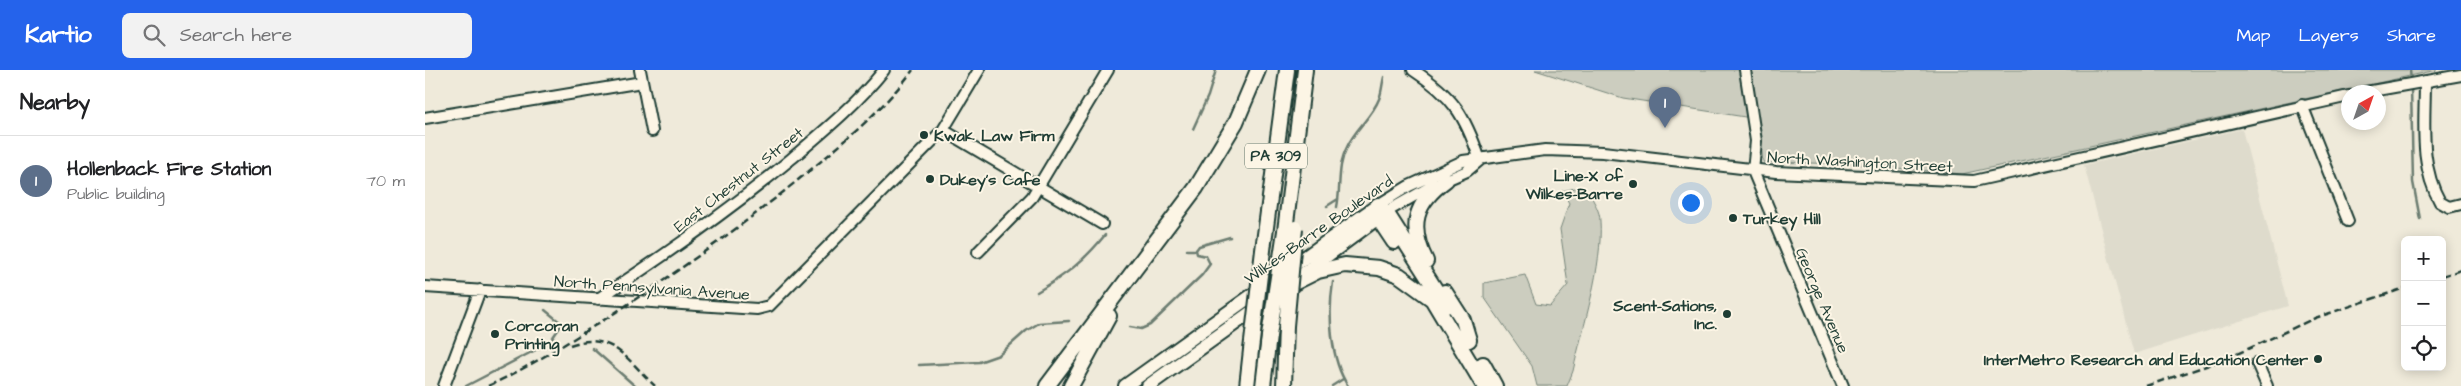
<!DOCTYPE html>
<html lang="en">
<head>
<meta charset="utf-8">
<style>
	body { margin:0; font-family:"Architects Daughter",sans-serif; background:#f2f2f2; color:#202124 }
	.controls { position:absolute; right:15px; bottom:15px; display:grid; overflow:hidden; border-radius:8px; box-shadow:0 2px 12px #0003 }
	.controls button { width:45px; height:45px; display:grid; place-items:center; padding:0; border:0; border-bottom:1px solid #e0e0e0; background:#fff; color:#202124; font:25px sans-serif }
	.compass { position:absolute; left:1916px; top:15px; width:45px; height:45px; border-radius:50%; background:#fff; box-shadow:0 2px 12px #0003; rotate:40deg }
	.you { position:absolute; left:1265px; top:132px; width:18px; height:18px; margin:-12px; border:4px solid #fff; border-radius:50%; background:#1a73e8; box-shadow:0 0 0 8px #1a73e833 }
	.badge { display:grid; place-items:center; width:32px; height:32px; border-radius:50%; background:#2563eb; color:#fff; font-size:16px; font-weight:700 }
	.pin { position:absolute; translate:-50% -41px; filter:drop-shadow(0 1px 2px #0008) }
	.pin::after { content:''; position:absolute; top:26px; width:18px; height:15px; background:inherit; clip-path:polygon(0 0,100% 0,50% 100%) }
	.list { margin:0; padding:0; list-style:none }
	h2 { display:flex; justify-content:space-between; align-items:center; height:65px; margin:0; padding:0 20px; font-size:21px }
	h2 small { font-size:16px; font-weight:400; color:#757577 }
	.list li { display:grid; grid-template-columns:32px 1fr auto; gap:15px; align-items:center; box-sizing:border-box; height:90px; padding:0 20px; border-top:1px solid #e0e0e0 }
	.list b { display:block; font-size:19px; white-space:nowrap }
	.list p { margin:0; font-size:16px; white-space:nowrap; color:#757577 }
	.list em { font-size:16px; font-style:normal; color:#757577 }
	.icon { flex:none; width:28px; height:28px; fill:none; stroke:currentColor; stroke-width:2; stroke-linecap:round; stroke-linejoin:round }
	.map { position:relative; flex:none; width:2036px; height:316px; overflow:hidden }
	header { display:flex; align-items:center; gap:30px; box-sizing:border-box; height:70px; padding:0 25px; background:#2563eb; color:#fff }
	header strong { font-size:24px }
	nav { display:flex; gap:28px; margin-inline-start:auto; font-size:18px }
	.search { width:350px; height:45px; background:#f2f2f2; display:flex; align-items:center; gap:12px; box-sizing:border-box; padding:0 18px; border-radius:8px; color:#757577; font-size:19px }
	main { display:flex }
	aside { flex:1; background:#fff }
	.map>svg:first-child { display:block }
	.built { fill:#dedbcc }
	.green { fill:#cccdbf; stroke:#76857a }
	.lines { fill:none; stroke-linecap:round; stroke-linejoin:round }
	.stream { stroke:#6c7d71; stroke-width:2.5 }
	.minor-casing { stroke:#1f3d34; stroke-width:14 }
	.major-casing { stroke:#1f3d34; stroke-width:16 }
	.highway-casing { stroke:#1f3d34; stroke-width:18 }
	.minor { stroke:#fcf5e5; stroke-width:10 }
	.major { stroke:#fcf5e5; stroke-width:12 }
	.highway { stroke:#fcf5e5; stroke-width:14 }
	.rail { stroke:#1f3d34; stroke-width:2.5; stroke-dasharray:8 4; stroke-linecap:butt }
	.highway-bridge-casing { stroke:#1f3d34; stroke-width:18; stroke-linecap:butt }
	.highway-bridge { stroke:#fcf5e5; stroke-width:14 }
	.poi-dot { fill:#1f3d34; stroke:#fcf5e5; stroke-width:2 }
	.labels { text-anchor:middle; stroke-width:4; stroke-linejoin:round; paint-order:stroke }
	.shield { fill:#fcf5e5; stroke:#617469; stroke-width:1 }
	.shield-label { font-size:15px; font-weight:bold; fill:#1f3d34 }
	.poi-label { font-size:16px; font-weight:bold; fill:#1f3d34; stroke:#fcf5e5; text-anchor:start }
	.street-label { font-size:16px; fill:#1f3d34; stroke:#fcf5e5 }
</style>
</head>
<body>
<header>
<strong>Kartio</strong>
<div class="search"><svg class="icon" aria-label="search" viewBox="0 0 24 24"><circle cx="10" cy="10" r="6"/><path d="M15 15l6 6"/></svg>Search here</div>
<nav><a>Map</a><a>Layers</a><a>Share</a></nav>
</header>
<main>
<aside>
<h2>Nearby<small></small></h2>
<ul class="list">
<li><span class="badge" style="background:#5c6f8a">1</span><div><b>Hollenback Fire Station</b><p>Public building</p></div><em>70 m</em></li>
</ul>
</aside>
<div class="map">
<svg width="2036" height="316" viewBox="0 0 2036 316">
	<rect width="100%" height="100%" fill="#efeada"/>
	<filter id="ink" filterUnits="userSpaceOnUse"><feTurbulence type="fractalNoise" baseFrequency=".02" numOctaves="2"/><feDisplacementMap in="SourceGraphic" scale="10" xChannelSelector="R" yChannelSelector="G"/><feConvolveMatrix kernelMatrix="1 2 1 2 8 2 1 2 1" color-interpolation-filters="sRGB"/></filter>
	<g filter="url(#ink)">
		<!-- built -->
		<path class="built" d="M1817,59L1863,236L1709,284L1659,95Z"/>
		<!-- green -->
		<path class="green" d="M1110,0H2012L1537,104L1427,94L1338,92L1333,49L1198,28Z
			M1150,118L1164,123C1169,132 1175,141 1175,151C1178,196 1158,256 1148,301L1142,316H1112L1107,296L1059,227V213L1100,205L1111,234L1125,236L1143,215L1135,159L1144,133L1137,121Z"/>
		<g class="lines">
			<!-- stream -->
			<path class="stream" d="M1985,0L1986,11
				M1986,16L1988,112L1995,149
				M768,59L783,26L791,0
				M902,136L913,129
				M912,137C916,117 912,96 922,77C930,59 947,47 954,29C957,22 957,14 959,7
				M762,180H771
				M908,212C903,243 905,289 923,316
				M612,222C642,204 658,192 680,165
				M120,240L141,257
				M705,257L716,259L725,255L777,205L785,194L781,186L772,184L771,180L774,176L805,167
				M167,278L210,316
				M494,295L554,292L574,285L601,261L614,253L644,251
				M41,316L124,273L137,254
				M907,316L918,309"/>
			<!-- minor casing -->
			<g class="minor-casing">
				<path id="minor" d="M215,0L227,61
					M988,0C1028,26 1040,45 1055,90
					M1320,0L1331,71L1328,101L1418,316
					M2000,11C2000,52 1994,95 2015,132L2024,137L2036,134
					M1941,22L2036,5
					M1877,35L1923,151
					M0,48L217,12
					M518,60L677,154
					M953,135L984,116L1038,91L1120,80L1178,82L1351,102L1549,111L1924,26
					M961,142L1005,117L1042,101L1055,90
					M553,182L607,127L683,0
					M0,217L332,239L344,236L518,60L554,0
					M173,229C239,186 305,140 366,89C399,61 432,34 459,0
					M1832,293L1842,316
					M19,316L55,220"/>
			</g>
			<!-- major casing -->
			<g class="major-casing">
				<path id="major" d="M875,206L961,142
					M700,316L953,135
					M723,316L857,220"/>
			</g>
			<!-- highway casing -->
			<g class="highway-casing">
				<path id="highway" d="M953,135L961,142L1021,236
					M953,135V148L969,172
					M860,161L880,0
					M839,172L862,0
					M1001,191C983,155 990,133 1021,110
					M859,218L893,201L920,195L954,198L974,205L1007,229L1059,316
					M1020,222L1038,250L1044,270
					M1058,294L1070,316
					M622,316L771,118L811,52L833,0
					M646,316L684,246
					M822,316L826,280
					M838,316L844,266
					M859,316L861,256"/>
			</g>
			<!-- minor -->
			<use href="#minor" class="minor"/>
			<!-- major -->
			<use href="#major" class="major"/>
			<!-- highway -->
			<use href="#highway" class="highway"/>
			<!-- rail -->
			<path class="rail" d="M2017,206L2036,200
				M145,275C187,260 203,291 230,316
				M63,316C105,297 143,272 182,248C248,205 312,160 373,110C414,77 456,42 488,0
				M1721,316L1799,290L1890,248L1980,218"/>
			<!-- highway-bridge casing -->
			<g class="highway-bridge-casing">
				<path id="highway-bridge" d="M861,256L870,158
					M844,266L860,161
					M826,280L839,172"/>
			</g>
			<!-- highway-bridge -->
			<use href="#highway-bridge" class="highway-bridge"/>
		</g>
	</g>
	<!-- markers -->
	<g class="poi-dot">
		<circle cx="499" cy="65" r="5"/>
		<circle cx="505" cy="109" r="5"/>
		<circle cx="1208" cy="114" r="5"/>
		<circle cx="1308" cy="148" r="5"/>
		<circle cx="1302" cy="244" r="5"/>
		<circle cx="70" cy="264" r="5"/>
		<circle cx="1893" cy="289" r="5"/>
	</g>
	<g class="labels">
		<!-- shield labels -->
		<rect class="shield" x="820" y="73.5" width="62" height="25" rx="4"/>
		<g class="shield-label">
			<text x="851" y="91">PA 309</text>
		</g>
		<!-- poi labels -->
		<g class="poi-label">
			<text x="509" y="71">Kwak Law Firm</text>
			<text x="1198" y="111" text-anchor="end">Line-X of<tspan x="1198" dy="18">Wilkes-Barre</tspan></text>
			<text x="515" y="115">Dukey's Cafe</text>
			<text x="1318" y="154">Turkey Hill</text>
			<text x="1292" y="241" text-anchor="end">Scent-Sations,<tspan x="1292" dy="18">Inc.</tspan></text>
			<text x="80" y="261">Corcoran<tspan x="80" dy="18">Printing</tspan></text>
			<text x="1883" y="295" text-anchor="end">InterMetro Research and Education Center</text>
		</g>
		<!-- street labels -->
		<g class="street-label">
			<text transform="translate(1435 91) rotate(3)" y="6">North Washington Street</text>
			<text transform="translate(313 109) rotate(-38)" y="6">East Chestnut Street</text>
			<text transform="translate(893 159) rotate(-35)" y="6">Wilkes-Barre Boulevard</text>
			<text transform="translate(227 217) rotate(4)" y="6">North Pennsylvania Avenue</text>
			<text transform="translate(1398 230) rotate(67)" y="6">George Avenue</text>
		</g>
	</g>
</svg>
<div class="controls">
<button>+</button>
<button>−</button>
<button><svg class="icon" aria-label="locate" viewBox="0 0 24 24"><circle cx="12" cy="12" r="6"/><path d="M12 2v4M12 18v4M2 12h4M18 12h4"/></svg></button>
</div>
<svg class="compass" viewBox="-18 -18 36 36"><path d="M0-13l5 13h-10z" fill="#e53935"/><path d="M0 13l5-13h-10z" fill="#757577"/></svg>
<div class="you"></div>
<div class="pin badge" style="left:1240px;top:58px;background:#5c6f8a">1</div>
</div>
</main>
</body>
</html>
